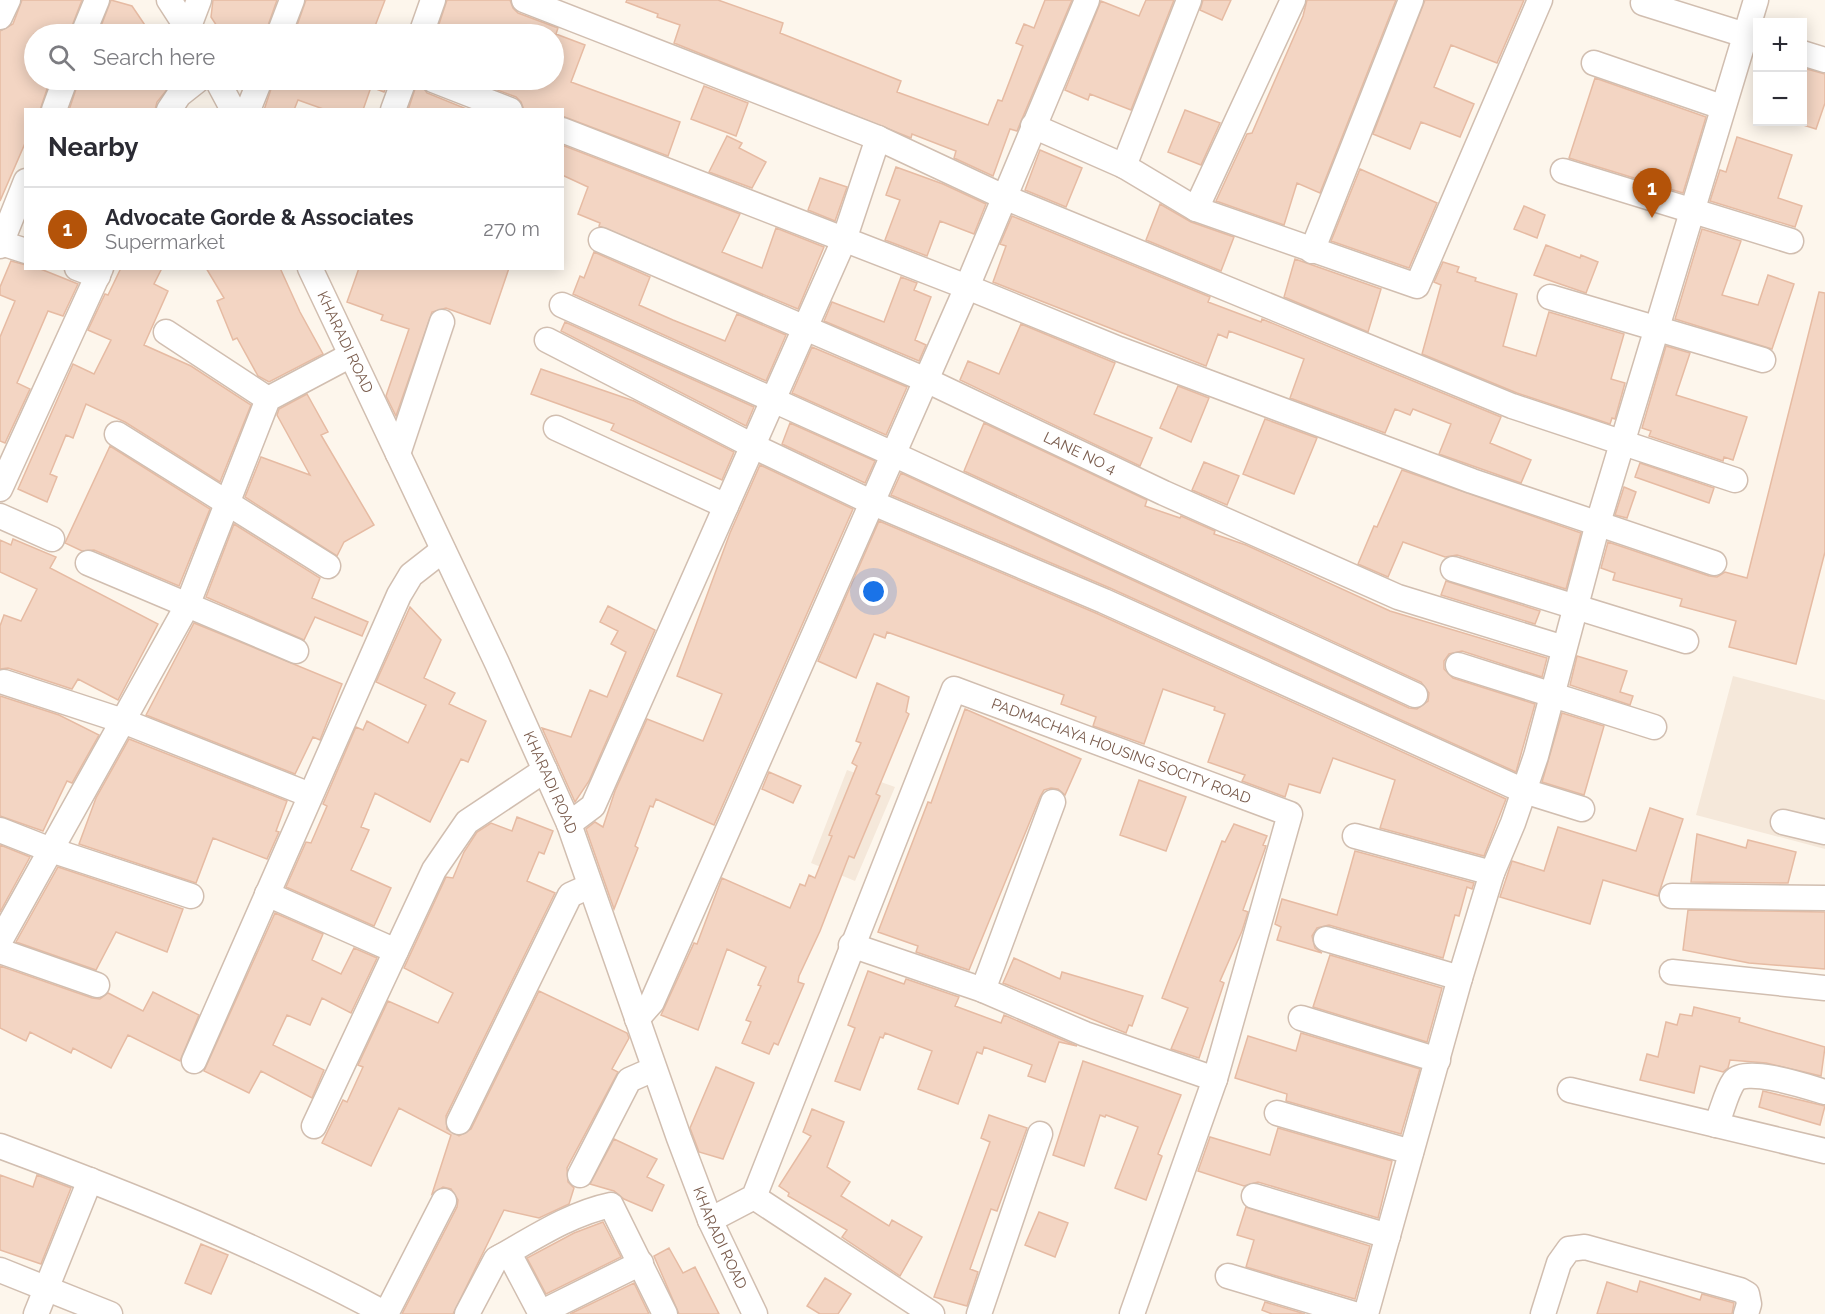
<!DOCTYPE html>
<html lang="en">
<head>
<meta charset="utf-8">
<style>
	body { margin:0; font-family:Raleway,sans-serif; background:#f2f2f3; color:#2b2b33 }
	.controls { position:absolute; right:18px; top:18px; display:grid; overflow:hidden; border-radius:0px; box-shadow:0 3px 15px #0003 }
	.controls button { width:54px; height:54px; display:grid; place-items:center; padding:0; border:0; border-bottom:2px solid #e1e1e2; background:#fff; color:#2b2b33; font:30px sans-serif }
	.you { position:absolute; left:874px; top:592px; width:21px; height:21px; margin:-15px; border:4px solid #fff; border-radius:50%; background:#1a73e8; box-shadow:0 0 0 9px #1a73e833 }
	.badge { display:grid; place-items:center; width:39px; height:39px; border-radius:50%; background:#b45309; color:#fff; font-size:20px; font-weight:700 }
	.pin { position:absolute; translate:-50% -50px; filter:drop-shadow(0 2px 3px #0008) }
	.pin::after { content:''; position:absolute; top:32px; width:21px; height:18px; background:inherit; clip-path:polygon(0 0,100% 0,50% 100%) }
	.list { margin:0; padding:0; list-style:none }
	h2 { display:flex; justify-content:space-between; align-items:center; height:78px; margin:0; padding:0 24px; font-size:26px }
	h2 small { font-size:20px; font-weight:400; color:#7c7c81 }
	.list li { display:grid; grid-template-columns:39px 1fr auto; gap:18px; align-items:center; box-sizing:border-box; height:84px; padding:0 24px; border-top:2px solid #e1e1e2 }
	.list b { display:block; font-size:22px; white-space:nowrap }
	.list p { margin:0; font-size:20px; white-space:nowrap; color:#7c7c81 }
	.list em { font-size:20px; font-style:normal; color:#7c7c81 }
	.icon { flex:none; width:33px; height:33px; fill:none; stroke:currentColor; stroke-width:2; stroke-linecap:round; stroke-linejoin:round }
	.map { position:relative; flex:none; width:1825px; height:1314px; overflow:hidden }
	.search { position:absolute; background:#fff; box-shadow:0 3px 15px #0003; left:24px; top:24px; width:540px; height:66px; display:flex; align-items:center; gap:15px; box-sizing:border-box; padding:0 21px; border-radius:33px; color:#7c7c81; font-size:22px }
	.panel { position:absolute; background:#fff; box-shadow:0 3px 15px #0003; left:24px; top:108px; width:540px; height:162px; border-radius:0px }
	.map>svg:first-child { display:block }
	.residential { fill:#f5e8da }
	.building { fill:#f3d5c3; stroke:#e6bba3; stroke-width:1.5 }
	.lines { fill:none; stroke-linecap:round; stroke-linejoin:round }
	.minor-casing { stroke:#d1beb0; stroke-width:27 }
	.minor { stroke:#fff; stroke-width:24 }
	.labels { text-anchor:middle; stroke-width:6; stroke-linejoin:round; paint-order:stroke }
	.street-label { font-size:15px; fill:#7a5c4d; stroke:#fffaf3 }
</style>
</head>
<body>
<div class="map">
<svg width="1825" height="1314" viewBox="0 0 1825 1314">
	<rect width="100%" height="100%" fill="#fdf6ec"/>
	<!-- residential -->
	<path class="residential" d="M1733,676L1825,700V849L1696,815Z
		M847,770L895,787L855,881L811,863Z"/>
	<!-- building -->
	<path class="building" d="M22,0H82L69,34H34V80H50L40,110H26V141L0,201V31L13,24Z
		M111,0L132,6L151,34H98Z
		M213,0H277L265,34H222L211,17Z
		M306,0H385L372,34H294Z
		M447,0H510L513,8L518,13L558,28L556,34L585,45L571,82L680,122L668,156L562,116V110H524L521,102L516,97L471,80H497L521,88L524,80H554V34H466L439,24Z
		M627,0H718L783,23L780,33L901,81L897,92L988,125L998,100L1002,101L1023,46L1016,43L1024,24L1034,28L1045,0H1072L1017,131L1010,129L993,176L954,158L956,151L948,148L912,134L911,138L674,43L680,25L657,17L658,14L626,2Z
		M1146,0H1174L1131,110L1090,94L1088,100L1065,90L1101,1L1139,16Z
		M1203,0H1231L1222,20L1200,10Z
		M1307,0H1396L1320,193L1297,183L1284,225L1216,201L1247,134L1252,133L1303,16Z
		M1425,0H1524L1497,63L1451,45L1434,87L1474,104L1460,137L1421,122L1410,149L1373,134Z
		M1803,68L1825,74V103L1816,129L1803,125Z
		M1595,78L1706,117L1683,193L1569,158Z
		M79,80H173L174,81L157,102L155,110H69Z
		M274,80H389L384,92L371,87L363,110H326L298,100L294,110H264Z
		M418,80L427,93L469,110H408Z
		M704,86L748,103L736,136L691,119Z
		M1185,110L1220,123L1201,165L1168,152Z
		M727,136L742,143L739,148L766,162L752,188L709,172Z
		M1737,137L1792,155L1778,198L1802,206L1795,227L1710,201L1720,170L1726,172Z
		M562,145L740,214L722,252L762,268L776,228L824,247L798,309L599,226L600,223L578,214L588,187L562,175Z
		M1040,150L1082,168L1066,207L1025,190Z
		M896,167L943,184L986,204L974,234L940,221L927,256L885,240L900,200L886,195Z
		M1360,169L1437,203L1409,268L1331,241Z
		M820,178L847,187L835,221L808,210Z
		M1160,204L1191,222L1234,237L1221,271L1146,240Z
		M1524,206L1545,215L1537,238L1514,229Z
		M1012,216L1210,297L1208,302L1261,322L1262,319L1501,417L1490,443L1531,460L1521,483L1439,454L1451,424L1413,409L1410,415L1395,409L1385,433L1290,398L1304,359L1229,331L1227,338L1218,334L1206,366L993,282L1006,246L1000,244Z
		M1702,229L1741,241L1722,295L1758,305L1768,275L1794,284L1772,349L1675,319Z
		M1546,245L1580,258L1581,255L1598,262L1586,293L1534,275Z
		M594,252L650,277L639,305L673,320L725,341L737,314L786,335L766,381L573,294L580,276L584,278Z
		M1295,259L1381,289L1368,332L1284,297Z
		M11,261L26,265V268H38L78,284L63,316L48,311L17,383L30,389L5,443L0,441V337L15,301L0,295V287Z
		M1443,262L1459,267L1457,272L1476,278L1475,281L1517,294L1503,346L1536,356L1549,312L1624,334L1611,379L1625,383L1615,419L1612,418L1610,424L1517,393L1422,354L1441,285L1434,282Z
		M121,268H162L154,284L168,291L144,345L191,366L251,405L220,482L125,422L86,404L73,438L66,435L50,474L57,477L47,502L18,489L73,364L94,374L111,340L88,330L105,294L108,295Z
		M206,268H280L300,312L323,354L269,382L258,376L237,338L233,340L217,301L224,298Z
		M359,268H509L490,324L446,308L432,312L396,416L386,396L409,329L381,320L383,315L347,302Z
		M901,277L917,283L914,290L931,297L915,340L926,345L919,361L824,321L832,302L884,322Z
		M1819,292L1825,293V552L1796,664L1729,647L1736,621L1680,606L1682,599L1613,580L1615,573L1601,568L1608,542L1709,576L1717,577L1725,572L1747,578Z
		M565,322L754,407L746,426L561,331Z
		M1021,324L1115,363L1094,414L1152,438L1140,466L960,380L968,361L999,374Z
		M1666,346L1690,353L1676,395L1747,417L1733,460L1724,457L1723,461L1649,436L1651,431L1642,428Z
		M812,347L907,387L886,435L792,393Z
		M541,369L634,401L734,452L722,480L611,430L614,424L531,394Z
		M1178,386L1209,398L1191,442L1160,428Z
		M307,394L328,432L321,435L374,525L344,542L337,556L245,497L261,457L310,475L277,415L279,409Z
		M1265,419L1317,438L1294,494L1243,474Z
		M790,423L875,461L865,483L782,444Z
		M984,423L1147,500L1145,506L1180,518L1181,516L1215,531L1214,534L1246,545L1390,611L1547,658L1542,677L1462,651L1449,654L1444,661V669L1453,678L1535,704L1516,772L1110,588L891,495L901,473L1409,708L1417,709L1428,701L1429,693L1421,682L964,471Z
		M110,446L210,509L179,586L94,550L82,551L65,543Z
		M1204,462L1239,476L1227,505L1192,490Z
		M1640,463L1714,488L1709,503L1635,477Z
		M760,465L853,509L714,825L656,799L653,807L650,806L635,846L638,848L614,909L586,829L595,822L603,827L615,791L647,719L703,741L722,694L677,676L730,533Z
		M1402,470L1581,533L1566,589L1457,555L1445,557L1403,542L1388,577L1358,564L1374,526L1377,527Z
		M1624,487L1636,492L1627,518L1615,515Z
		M879,521L1098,614L1506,799L1484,856L1380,828L1395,780L1333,758L1320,793L1289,784L1285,797L1242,781L1245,775L1208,762L1225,714L1214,710L1215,707L1163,689L1144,744L1093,726L1096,717L1061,704L1064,695L887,632L885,638L874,634L856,678L818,661Z
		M234,524L320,578L312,598L368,622L362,636L315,617L304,640L206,597Z
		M13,539L56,557L50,568L158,624L118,700L78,679L72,689L8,668L0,669V626L4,615L21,621L37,589L0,572V540L11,545Z
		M1446,581L1540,611L1535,624L1441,595Z
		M608,606L655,630L589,781L575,802L542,728L571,737L590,690L607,697L626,652L611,644L618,631L600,622Z
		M410,607L441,640L424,678L455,693L449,704L486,721L468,762L461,759L430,822L375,793L361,827L369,830L351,870L391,888L374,926L286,887L306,842L311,843L327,806L323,804L356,727L363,730L367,721L408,743L426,705L376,682Z
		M194,623L342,684L320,740L313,737L295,774L146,715Z
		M1577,656L1627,671L1620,692L1633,696L1630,705L1570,685Z
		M877,683L909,697L906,712L909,714L876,794L880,796L854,858L849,856L820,931L799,976L798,982L804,984L778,1045L774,1043L769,1054L742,1043L751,1022L746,1020L761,986L758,985L766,967L727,949L698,1030L661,1015L694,943L697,944L722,878L790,908L800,884L805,886L809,875L815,878L832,836L829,835L857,766L852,763L861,743L856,741Z
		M0,696L59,715L99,735L72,783L67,781L43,831L0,816Z
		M965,709L1081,759L1065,795L1058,789L1051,788L1044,790L1040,797L969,970L916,952L918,946L878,932L928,802L931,803Z
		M1562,713L1604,726L1584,795L1542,782Z
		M129,739L287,801L276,831L279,832L267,859L213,838L196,883L79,844L96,798Z
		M769,772L801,786L793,803L762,789Z
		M1139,780L1186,797L1166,851L1120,835Z
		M1650,808L1683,819L1658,896L1603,880L1590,924L1500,897L1512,861L1544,871L1558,827L1636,851Z
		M517,817L553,831L544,854L539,852L527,881L555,893L446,1116L447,1129L459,1136L471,1129L539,991L627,1033L629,1038L612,1069L618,1072L567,1168L568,1182L574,1188L569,1204L539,1218L504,1210L453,1314H402L457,1207L458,1200L451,1189L443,1187L432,1194L451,1135L399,1108L371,1166L322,1143L343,1100L347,1102L363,1067L358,1065L388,1001L438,1023L453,993L404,968L446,877L453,878L464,852L477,832L491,823L512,831Z
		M1234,824L1267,836L1263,845L1266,846L1243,910L1248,912L1242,931L1220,981L1224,983L1199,1058L1171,1049L1188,1008L1162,998L1222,841L1225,842Z
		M1697,834L1746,848L1748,840L1796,852L1788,883L1691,882Z
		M0,845L30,857L0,912Z
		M1355,851L1474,883L1472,889L1467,887L1459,916L1455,915L1443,958L1329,925L1317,928L1312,936L1315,948L1322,953L1277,940L1281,927L1275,924L1282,899L1337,915Z
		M58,867L183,909L167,952L116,932L96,970L16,942Z
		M1688,910L1825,912V969L1749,963L1683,950Z
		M275,913L323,934L312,960L341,974L354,948L377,958L351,1013L322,998L310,1025L287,1015L273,1045L324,1070L312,1098L261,1071L249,1093L204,1071Z
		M1330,955L1442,988L1427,1042L1313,1007Z
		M1014,958L1060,979L1062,972L1143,996L1132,1026L1129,1025L1126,1033L1003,983Z
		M0,966L92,998L100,999L108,993L143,1011L153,992L199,1015L180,1061L128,1035L111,1068L73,1048L71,1053L30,1032L26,1041L0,1028Z
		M868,971L904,984L906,979L959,997L955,1006L1001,1023L1004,1015L1077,1046L1059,1042L1045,1082L1028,1076L1032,1065L984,1047L982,1054L977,1052L958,1104L918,1089L932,1051L885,1033L883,1038L880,1037L860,1090L835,1081L855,1028L848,1025Z
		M1694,1007L1740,1018L1739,1022L1825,1047L1821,1076L1766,1063L1730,1060L1728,1068L1723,1072L1700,1066L1694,1093L1640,1080L1647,1054L1658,1057L1666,1022L1677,1025L1680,1014L1692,1016Z
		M1301,1033L1420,1069L1401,1134L1286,1101L1287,1094L1235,1078L1248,1036L1296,1051Z
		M1083,1061L1181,1095L1158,1154L1162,1156L1146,1200L1115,1188L1138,1127L1106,1115L1105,1117L1100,1115L1084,1166L1053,1155Z
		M716,1067L754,1083L723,1159L699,1152L690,1128Z
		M1763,1091L1825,1106L1820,1125L1759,1107Z
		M812,1109L844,1122L827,1167L850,1182L841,1196L889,1226L892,1220L922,1237L900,1276L842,1237L847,1230L788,1196L789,1193L779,1186L811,1136L803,1132Z
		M989,1115L1027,1128L997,1211L991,1209L970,1269L978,1272L967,1306L934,1297L990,1142L981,1138Z
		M1278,1128L1392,1161L1378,1218L1258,1182L1244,1186L1198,1171L1210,1137L1270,1155Z
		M614,1139L657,1159L647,1177L664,1185L652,1211L624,1199L614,1191L590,1184Z
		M0,1175L33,1187L37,1175L71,1188L41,1264L0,1250Z
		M1246,1207L1370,1246L1355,1299L1246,1267L1254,1240L1237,1235Z
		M1039,1212L1068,1223L1055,1257L1025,1245Z
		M603,1222L621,1257L546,1294L527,1258L574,1233Z
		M201,1244L228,1255L211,1294L185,1283Z
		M669,1248L683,1273L695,1267L719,1314H679L654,1256Z
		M825,1278L851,1294L838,1314H820L807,1306Z
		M1640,1281L1700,1300L1702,1294L1734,1303L1732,1314H1597L1607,1282L1637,1292Z
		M634,1283L649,1314H570Z
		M1265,1302L1305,1314H1272L1262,1310Z"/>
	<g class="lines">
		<!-- minor casing -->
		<g class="minor-casing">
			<g id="minor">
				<path d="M169,0L191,34"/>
				<path d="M524,0L878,138L1004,197L1512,406L1735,480"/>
				<path d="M1643,3L1758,39"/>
				<path d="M0,17L8,0"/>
				<path d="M188,29L199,0"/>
				<path d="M83,34L97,0"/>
				<path d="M279,34L292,0"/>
				<path d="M421,34L433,0"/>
				<path d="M1802,53L1825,60"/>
				<path d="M1594,63L1722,107"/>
				<path d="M217,80L233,110"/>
				<path d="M433,80L510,110"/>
				<path d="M54,110L65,80"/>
				<path d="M169,110L179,95L198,80"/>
				<path d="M248,110L260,80"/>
				<path d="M393,110L404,80"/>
				<path d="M1033,126L1124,166L1196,209L1417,286L1540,0"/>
				<path d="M562,130L967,287L1119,349L1472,481L1714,563"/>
				<path d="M1124,166L1189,0"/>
				<path d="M1563,171L1791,241"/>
				<path d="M1196,209L1293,0"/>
				<path id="s1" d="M601,240L926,380L1164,493L1398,597L1564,648"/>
				<path d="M1,243L26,251"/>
				<path d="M0,246L26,181"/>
				<path d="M1312,251L1411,0"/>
				<path d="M77,268L98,276"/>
				<path id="s2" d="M310,268L497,663L569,824L679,1138L710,1220L755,1314"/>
				<path d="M1550,297L1763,360"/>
				<path d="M562,305L893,454L1415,695"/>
				<path d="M166,332L268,399"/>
				<path d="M547,340L753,446L873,503L1104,601L1524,791L1582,809"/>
				<path d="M556,428L726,506"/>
				<path d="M117,434L328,566"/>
				<path d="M398,454L442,322"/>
				<path d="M0,489L101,268"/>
				<path d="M0,516L52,539"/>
				<path d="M88,563L296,651"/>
				<path d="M1453,569L1686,641"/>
				<path d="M1458,665L1654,727"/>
				<path d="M4,682L123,721L310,795"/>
				<path d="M1783,822L1825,832"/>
				<path d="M569,824L593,806L844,240L878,138"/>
				<path d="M0,830L51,850L191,896"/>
				<path d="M1355,836L1492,873"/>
				<path d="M267,894L396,951"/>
				<path d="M1672,896L1825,898"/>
				<path d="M1326,939L1460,978"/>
				<path d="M0,941L187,606L268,399L351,355"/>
				<path d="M851,945L983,990L1085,1034L1215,1079"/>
				<path d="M0,951L97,985"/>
				<path d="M1672,972L1825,988"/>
				<path d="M983,990L1053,802"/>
				<path d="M1301,1018L1438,1060"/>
				<path d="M637,1019L652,1002L967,287L1087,0"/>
				<path d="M194,1061L399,595L411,575L443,550"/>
				<path d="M1570,1090L1825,1151"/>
				<path d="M1277,1113L1411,1152"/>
				<path d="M459,1122L570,895L590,886"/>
				<path d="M1716,1125C1722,1112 1726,1092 1734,1081C1746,1066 1808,1087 1825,1092"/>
				<path d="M314,1126L434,870L467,822L545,770"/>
				<path d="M0,1146C132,1195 262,1247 386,1314"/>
				<path d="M580,1175L629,1080L654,1069"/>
				<path d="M1254,1196L1388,1236"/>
				<path d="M754,1197L932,1314"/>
				<path id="s3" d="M710,1220L754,1197L954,689L1290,814L1215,1079L1132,1314"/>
				<path d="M500,1257C535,1237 572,1213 611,1205L665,1314"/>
				<path d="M0,1270L110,1314"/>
				<path d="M1228,1276L1354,1314"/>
				<path d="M540,1313L641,1263"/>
				<path d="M36,1314L90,1180"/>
				<path d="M386,1314L444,1201"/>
				<path d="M467,1314L496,1259L504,1255L512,1259L541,1314"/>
				<path d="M979,1314L1040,1134"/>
				<path d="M1366,1314L1460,978L1492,873L1513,823L1536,756L1598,523L1756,0"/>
				<path d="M1543,1314L1559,1263L1569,1249L1585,1247L1740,1290L1747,1294L1749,1304L1746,1314"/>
			</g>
		</g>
		<!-- minor -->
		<use href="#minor" class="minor"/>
	</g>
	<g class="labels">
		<!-- street labels -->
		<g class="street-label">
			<text dy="5" stroke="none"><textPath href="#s2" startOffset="82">KHARADI ROAD</textPath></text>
			<text dy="5" stroke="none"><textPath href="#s1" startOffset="524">LANE NO 4</textPath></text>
			<text dy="5" stroke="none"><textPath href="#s3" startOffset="774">PADMACHAYA HOUSING SOCITY ROAD</textPath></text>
			<text dy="5" stroke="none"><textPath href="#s2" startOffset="568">KHARADI ROAD</textPath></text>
			<text dy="5" stroke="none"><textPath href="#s2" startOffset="1054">KHARADI ROAD</textPath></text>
		</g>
	</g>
</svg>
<div class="controls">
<button>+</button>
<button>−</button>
</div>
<div class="you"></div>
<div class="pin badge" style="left:1652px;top:218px">1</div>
<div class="search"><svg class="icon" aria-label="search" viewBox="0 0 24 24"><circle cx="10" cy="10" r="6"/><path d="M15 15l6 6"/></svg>Search here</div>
<section class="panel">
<h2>Nearby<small></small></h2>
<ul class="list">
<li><span class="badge">1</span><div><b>Advocate Gorde &amp; Associates</b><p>Supermarket</p></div><em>270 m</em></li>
</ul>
</section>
</div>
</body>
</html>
